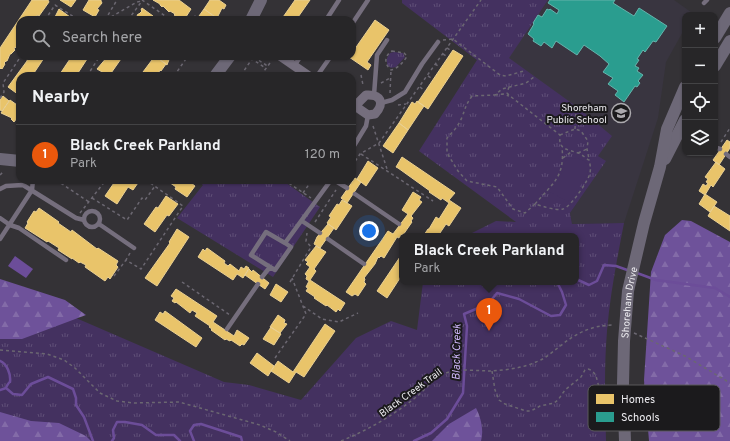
<!DOCTYPE html>
<html lang="en">
<head>
<meta charset="utf-8">
<style>
	body { margin:0; font-family:Overpass,sans-serif; background:#333234; color:#f1f3f6 }
	.controls { position:absolute; right:12px; top:12px; display:grid; overflow:hidden; border-radius:8px; box-shadow:0 1px 3px #0004 }
	.controls button { width:36px; height:36px; display:grid; place-items:center; padding:0; border:0; border-bottom:1px solid #434345; background:#272628; color:#f1f3f6; font:20px sans-serif }
	.you { position:absolute; left:369px; top:231px; width:14px; height:14px; margin:-10px; border:3px solid #fff; border-radius:50%; background:#1a73e8; box-shadow:0 0 0 6px #1a73e833 }
	.badge { display:grid; place-items:center; width:26px; height:26px; border-radius:50%; background:#ea580c; color:#fff; font-size:13px; font-weight:700 }
	.pin { position:absolute; translate:-50% -33px; filter:drop-shadow(0 1px 2px #0008) }
	.pin::after { content:''; position:absolute; top:21px; width:14px; height:12px; background:inherit; clip-path:polygon(0 0,100% 0,50% 100%) }
	.popup { position:absolute; left:399px; top:233px; width:180px; height:52px; box-sizing:border-box; display:grid; place-content:center; border-radius:8px; background:#272628; filter:drop-shadow(0 1px 3px #0005); font-size:13px; white-space:nowrap; color:#a4a5a8 }
	.popup b { font-size:15px; color:#f1f3f6 }
	.popup::after { content:''; position:absolute; left:50%; top:100%; margin-left:-8px; border:8px solid transparent; border-top-color:#272628 }
	.list { margin:0; padding:0; list-style:none }
	h2 { display:flex; justify-content:space-between; align-items:center; height:52px; margin:0; padding:0 16px; font-size:17px }
	h2 small { font-size:13px; font-weight:400; color:#a4a5a8 }
	.list li { display:grid; grid-template-columns:26px 1fr auto; gap:12px; align-items:center; box-sizing:border-box; height:60px; padding:0 16px; border-top:1px solid #434345 }
	.list b { display:block; font-size:15px; white-space:nowrap }
	.list p { margin:0; font-size:13px; white-space:nowrap; color:#a4a5a8 }
	.list em { font-size:13px; font-style:normal; color:#a4a5a8 }
	.icon { flex:none; width:22px; height:22px; fill:none; stroke:currentColor; stroke-width:2; stroke-linecap:round; stroke-linejoin:round }
	.map { position:relative; flex:none; width:730px; height:441px; overflow:hidden }
	.search { position:absolute; background:#272628; box-shadow:0 1px 3px #0004; left:16px; top:16px; width:340px; height:44px; display:flex; align-items:center; gap:10px; box-sizing:border-box; padding:0 14px; border-radius:12px; color:#a4a5a8; font-size:15px }
	.panel { position:absolute; background:#272628; box-shadow:0 1px 3px #0004; left:16px; top:72px; width:340px; height:112px; border-radius:12px }
	.map>svg:first-child { display:block }
	.built { fill:#393540 }
	.grass { fill:url(#grass-tufts) }
	.forest { fill:url(#forest-firs) }
	.pitch { fill:#443160 }
	.water { fill:#6c4d99 }
	.homes { fill:#e9c46a; stroke:#ead092 }
	.schools { fill:#2a9d8f; stroke:#64b4ac }
	.lines { fill:none; stroke-linecap:round; stroke-linejoin:round }
	.stream { stroke:#6c4d99; stroke-width:2.5 }
	.path { stroke:#6b6771; stroke-width:1.5; stroke-dasharray:3 3; stroke-linecap:butt }
	.lane { stroke:#756e7d; stroke-width:4.5 }
	.street { stroke:#756e7d; stroke-width:9 }
	.secondary { stroke:#6d6877; stroke-width:12 }
	.labels { text-anchor:middle; stroke-width:4; stroke-linejoin:round; paint-order:stroke }
	.poi-label { font-size:10px; fill:#ecebef; stroke:#1b1a1c; text-anchor:end }
	.street-label { font-size:10px; fill:#ecebef; stroke:#1b1a1c }
	.water-label { font-size:11px; font-style:italic; fill:#d0b9fc; stroke:#1b1a1c }
	.key { fill:#1b1a1c; stroke:#5a595b; stroke-width:1 }
	.key-label { font-size:11px; fill:#ecebef }
</style>
</head>
<body>
<div class="map">
<svg width="730" height="441" viewBox="0 0 730 441">
	<defs>
		<pattern id="grass-tufts" width="24" height="20" patternUnits="userSpaceOnUse"><rect width="24" height="20" fill="#443160"/><path d="M3 7l-1-3M5 7V3M7 7l1-3M15 17l-1-3M17 17v-4M19 17l1-3" fill="none" stroke="#5f4f77"/></pattern>
		<pattern id="forest-firs" width="22" height="20" patternUnits="userSpaceOnUse"><rect width="22" height="20" fill="#6e529a"/><path d="M5 1l3.5 6h-7zM16 11l3.5 6h-7z" fill="#836ba8"/></pattern>
	</defs>
	<rect width="100%" height="100%" fill="#343236"/>
	<!-- built -->
	<path class="built" d="M548,0H674L695,15H685V28L666,62L658,118L624,223L572,224L570,213L605,161L598,156L508,58Z"/>
	<!-- grass -->
	<path class="grass" d="M402,0H548L509,58L577,107L612,136L598,156L606,161L570,213L572,224L624,223C617,259 610,295 607,331C604,368 605,404 606,441H0V300L69,315L224,382L249,385L301,400L356,338L391,321L417,330L423,282H576V236H466L496,221L516,222L419,151L477,60L402,3Z
		M394,52L403,53L405,57L396,67L391,68L387,65V58L390,53Z
		M196,180H282L320,207L273,277L177,218L203,185Z"/>
	<!-- forest -->
	<path class="forest" d="M682,220L691,221L730,242V441H649L644,380L651,272L665,235Z
		M0,279L65,300L86,315L22,339H0Z
		M476,408C481,418 484,430 481,441H432L449,424Z
		M0,412L31,421L59,423L86,436L91,441H0Z"/>
	<!-- pitch -->
	<path class="pitch" d="M572,158C606,160 577,190 568,202L549,191L562,173L564,163L568,159Z"/>
	<!-- water -->
	<path class="water" d="M15,256L33,269L26,278L8,266Z"/>
	<!-- homes -->
	<path class="homes" d="M32,0H48L49,2L39,16L37,15L35,20H20V43L16,48L15,47L14,49L15,50L11,54H10L7,61H6L4,63L5,64L2,69L1,68L0,69V48Z
		M60,0H76L71,7Z
		M89,0H101V1L102,3L97,9L99,10L95,17L83,10Z
		M153,0H179L191,9L184,20H181V19L174,15L175,14L170,11L169,12L163,6L162,7L160,5V4Z
		M210,0H219L226,5L224,9L222,8L217,18L204,9Z
		M295,0H310L296,20H281Z
		M142,8L153,16L150,20H135L138,14H139L142,11L141,10Z
		M59,9L70,17L68,20H53L52,18L54,16L55,17Z
		M204,9L215,17L213,20H206L199,16Z
		M375,20L389,30L367,62L371,65L368,70L349,57L352,56V53Z
		M453,50L463,56L428,109L418,102Z
		M28,56H41L44,58L32,76H20L19,95L8,87L27,61Z
		M72,56H89L76,76H60V74Z
		M108,56H123L109,76L97,69Z
		M155,56L166,64L161,71L160,70L157,76H140Z
		M155,56H173L171,58L170,57L167,65Z
		M3,96L9,101L2,111L0,110V100Z
		M10,100L20,107V114L14,122L11,119L12,118L1,113Z
		M417,101L424,106L408,130L399,123L412,102L415,104Z
		M399,123L408,130L393,153L383,146Z
		M727,140L730,142V148L719,165L713,160Z
		M402,157L455,193L449,200L461,208L449,226L446,224L438,236L424,235L428,229H429L436,217L439,219L449,203L442,198L441,200L429,192L430,191L398,168L396,167Z
		M368,161L378,168L366,186L357,179Z
		M716,162L725,169L713,187L711,185L705,195L699,191L703,184L706,186L708,183L706,182L708,179L705,177Z
		M355,178L361,182L347,203L341,198Z
		M116,180L122,183L124,180H140L133,190L128,187L117,204L105,196Z
		M166,180H187L195,186L187,197L175,189L176,187Z
		M413,192L421,197L419,200L422,202L411,216L413,218L411,221L412,222L403,235L402,234L399,238L397,237L384,258L381,256L379,258L378,257L375,264L364,278L365,279L364,282L366,284L358,296L355,294L352,296L346,292L388,231L393,234L408,214L402,210Z
		M705,194L717,202L710,212L699,204Z
		M166,196L178,204L169,216L167,215L155,232L144,224L156,207L158,208Z
		M342,200L352,206L336,230L327,223L331,217L329,216L337,204L339,205Z
		M714,206L730,216V231L708,216Z
		M39,208L59,222L58,223L71,232L72,230L97,249L98,248L118,261L116,265L118,267L110,279L108,277L105,281L85,267L86,265L80,262L79,263L72,258V259L58,250L59,248L48,241L47,242L25,228L28,223L27,222L34,211L36,212Z
		M328,224L334,228L320,248L314,244L317,237Z
		M177,229L189,237L157,286L145,278L170,243L169,242Z
		M316,246L326,252L314,269L316,271L310,280L345,303L340,311L338,309L336,312L327,305L326,306L314,298L315,297L306,291L308,288L306,287L309,281L306,279L307,276L305,274L310,267L306,264L308,262L305,260Z
		M207,248L225,261L224,263L228,266L230,264L239,271L241,267L244,269L246,266L249,268L243,278L237,274L233,280L198,257L203,249L205,251Z
		M402,254V275L387,298L377,291Z
		M249,269L252,272L253,270L269,283L265,289L245,275Z
		M276,284L288,292L281,302L270,295Z
		M176,289L217,316L213,322L234,336L237,330L249,338L244,345L242,344L240,346L231,340L230,341L226,339L225,340L211,330L212,329L209,327L210,326L195,316L197,313L192,310L190,313L176,302L175,303L172,301L174,298L171,296Z
		M165,311L202,338L196,347L155,320L160,312L163,314Z
		M278,315L285,320L284,323L287,324L280,333L270,327Z
		M325,324L335,331L304,377L296,372L289,383L271,371L278,361L293,372Z
		M271,327L281,334L274,345L263,339Z
		M257,353L274,366L268,376L250,363Z"/>
	<!-- schools -->
	<path class="schools" d="M550,0H615L613,3L634,16L639,8L667,26L656,42L653,41L645,52L643,50L637,59L639,60L635,66L639,68L637,71L643,75L638,81L640,83L637,87L635,86L624,102L615,95L618,91L608,84L613,78L603,72L609,64L600,56L584,45L577,55L556,41L552,48L544,42L541,46L533,41L534,39L528,34L534,24L533,23L538,15L542,17L547,9L549,10L550,9L557,14L559,10L548,3Z"/>
	<g class="lines">
		<!-- stream -->
		<path class="stream" d="M637,273L656,280L715,288L730,297
			M576,279L589,285L597,281L604,265L616,266L630,271
			M0,361C7,364 11,374 10,382C9,382 6,387 6,388
			M6,388L13,394L22,395L31,384L48,377L73,389L76,398V405L84,417L93,441
			M0,390L6,388
			M112,441L114,438L113,430L117,422H125L142,425L156,435H174L180,441
			M194,441L190,431L194,425L201,424L241,437L242,441
			M414,441L431,433L447,419L463,393L467,326L464,314L488,304L497,293L519,299L551,316L560,315L566,305L562,292L558,284L560,282"/>
		<!-- path -->
		<path class="path" d="M142,0L171,20
			M45,20L55,5L74,17L83,20
			M105,20L117,0
			M106,20L137,2L142,1
			M128,20L142,1
			M443,40L453,39L500,75L506,76L524,71
			M447,48L452,51
			M392,51L404,53L407,56C404,62 397,69 391,70C384,64 384,56 392,51Z
			M443,54L448,57
			M435,64L440,67
			M241,75L252,59L264,67L266,65L252,56
			M361,75L363,85
			M87,76L100,56
			M174,76L188,56
			M240,76L241,75H248
			M249,76L261,75L270,63
			M428,76L433,79
			M352,80L355,91
			M381,83L390,78
			M420,87L425,91
			M509,87L507,93L510,96L560,135C558,150 567,149 578,153C582,154 585,158 589,160C590,164 591,168 590,173C589,180 570,208 563,209C556,211 542,206 535,204L525,213L513,209L497,187L467,181L458,171L447,153V138C453,132 459,125 462,117C466,107 465,106 472,96L495,95L502,89L526,83L534,77
			M390,93L391,70
			M495,95L503,94L509,96
			M0,98L4,92L3,83L21,56
			M398,105L406,104
			M352,120L353,118
			M373,126L388,172
			M575,129L576,109
			M560,135L575,129L581,131L588,141L587,149L589,159
			M721,142L730,128
			M578,153L587,149
			M361,154L433,201
			M563,158L571,152
			M352,166L360,154L379,143L481,0
			M0,175L4,171
			M56,180L89,202
			M284,180L311,198
			M303,193L312,180
			M92,198L127,220L142,198L145,200L155,186
			M535,204C553,183 565,177 562,147
			M80,213L106,180
			M315,222L336,190
			M130,253L126,260L141,269L183,206L146,180
			M114,276L126,260
			M182,282L230,315
			M290,282L311,247L306,241L307,233
			M303,306L322,319L339,322L358,313
			M634,333L685,356L730,383
			M0,350L47,354L64,360L75,368L100,393L117,401L134,403L179,402L260,425L276,432L290,441
			M275,358L306,314L292,278
			M492,371L495,390L499,400L505,404L526,411H531L540,406L554,403L558,400L565,390L581,377L585,370L588,369C598,372 596,381 600,389L613,390
			M341,441C368,430 392,416 415,398C425,390 434,378 446,373C460,368 477,371 491,371C506,370 523,368 536,362C545,359 552,352 559,347C576,333 592,325 614,325"/>
		<!-- lane -->
		<path class="lane" d="M704,3L707,0
			M195,18L197,20
			M326,20L339,0
			M352,24L368,0
			M294,66L301,56
			M317,76L331,56
			M374,95L377,55L387,40
			M381,103L392,100L405,92L422,64L438,42
			M717,148L720,149
			M352,149L366,126L368,115
			M726,154L730,157
			M334,180L347,188
			M0,189L6,186L23,185L76,218L84,220
			M355,194L399,224
			M84 219a8 8 0 1 1 16 0a8 8 0 1 1-16 0Z
			M0,218L10,225L19,228L66,260
			M302,221L320,233
			M99,224L134,248
			M0,239L32,190L33,180
			M328,239L364,264
			M270,267L251,255L266,232L285,243
			M262,277L270,267L275,270L291,247L285,243L331,180
			M227,329L258,284"/>
		<!-- street -->
		<path class="street" d="M280,56L309,76
			M366,95C381,94 385,103 375,114L368,115L355,106Z"/>
		<!-- secondary -->
		<g class="secondary">
			<path d="M251,20L261,0"/>
			<path d="M715,38L730,13"/>
			<path d="M715,66L730,41"/>
			<path d="M215,76L230,56"/>
			<path d="M0,159L20,161"/>
			<path d="M665,159L685,120"/>
			<path id="s1" d="M625,441L623,384L624,341L628,291L644,223L660,167L667,129L685,87"/>
		</g>
	</g>
	<!-- icons -->
	<defs>
		<g id="school-ring" transform="scale(1)"><circle r="9.5" fill="#1b1a1c" stroke="#acaaae" stroke-width="1.5"/><path d="M0-5L7-2L0 1L-7-2ZM-4 1L0 2.5L4 1V4Q0 6-4 4Z" fill="#acaaae"/></g>
	</defs>
	<g fill-rule="evenodd">
		<use href="#school-ring" x="621" y="113"/>
	</g>
	<g class="labels">
		<!-- poi labels -->
		<g class="poi-label">
			<text x="607" y="111">Shoreham<tspan x="607" dy="12">Public School</tspan></text>
		</g>
		<!-- street labels -->
		<g class="street-label">
			<text dy="4" stroke="none"><textPath href="#s1" startOffset="139">Shoreham Drive</textPath></text>
			<text transform="translate(410 392) rotate(-36)" y="4">Black Creek Trail</text>
		</g>
		<!-- water labels -->
		<g class="water-label">
			<text transform="translate(456 352) rotate(-89)" y="4">Black Creek</text>
		</g>
	</g>
	<!-- legend -->
	<rect x="588" y="385" width="132" height="46" rx="6" class="key"/>
	<rect x="596" y="394" width="18" height="10" fill="#e9c46a"/>
	<rect x="596" y="412" width="18" height="10" fill="#2a9d8f"/>
	<g class="key-label">
		<text x="621" y="403">Homes</text>
		<text x="621" y="421">Schools</text>
	</g>
</svg>
<div class="controls">
<button>+</button>
<button>−</button>
<button><svg class="icon" aria-label="locate" viewBox="0 0 24 24"><circle cx="12" cy="12" r="6"/><path d="M12 2v4M12 18v4M2 12h4M18 12h4"/></svg></button>
<button><svg class="icon" aria-label="layers" viewBox="0 0 24 24"><path d="M12 4l9 5-9 5-9-5zM3 14l9 5 9-5"/></svg></button>
</div>
<div class="you"></div>
<div class="pin badge" style="left:489px;top:331px">1</div>
<div class="popup"><b>Black Creek Parkland</b>Park</div>
<div class="search"><svg class="icon" aria-label="search" viewBox="0 0 24 24"><circle cx="10" cy="10" r="6"/><path d="M15 15l6 6"/></svg>Search here</div>
<section class="panel">
<h2>Nearby<small></small></h2>
<ul class="list">
<li><span class="badge">1</span><div><b>Black Creek Parkland</b><p>Park</p></div><em>120 m</em></li>
</ul>
</section>
</div>
</body>
</html>
